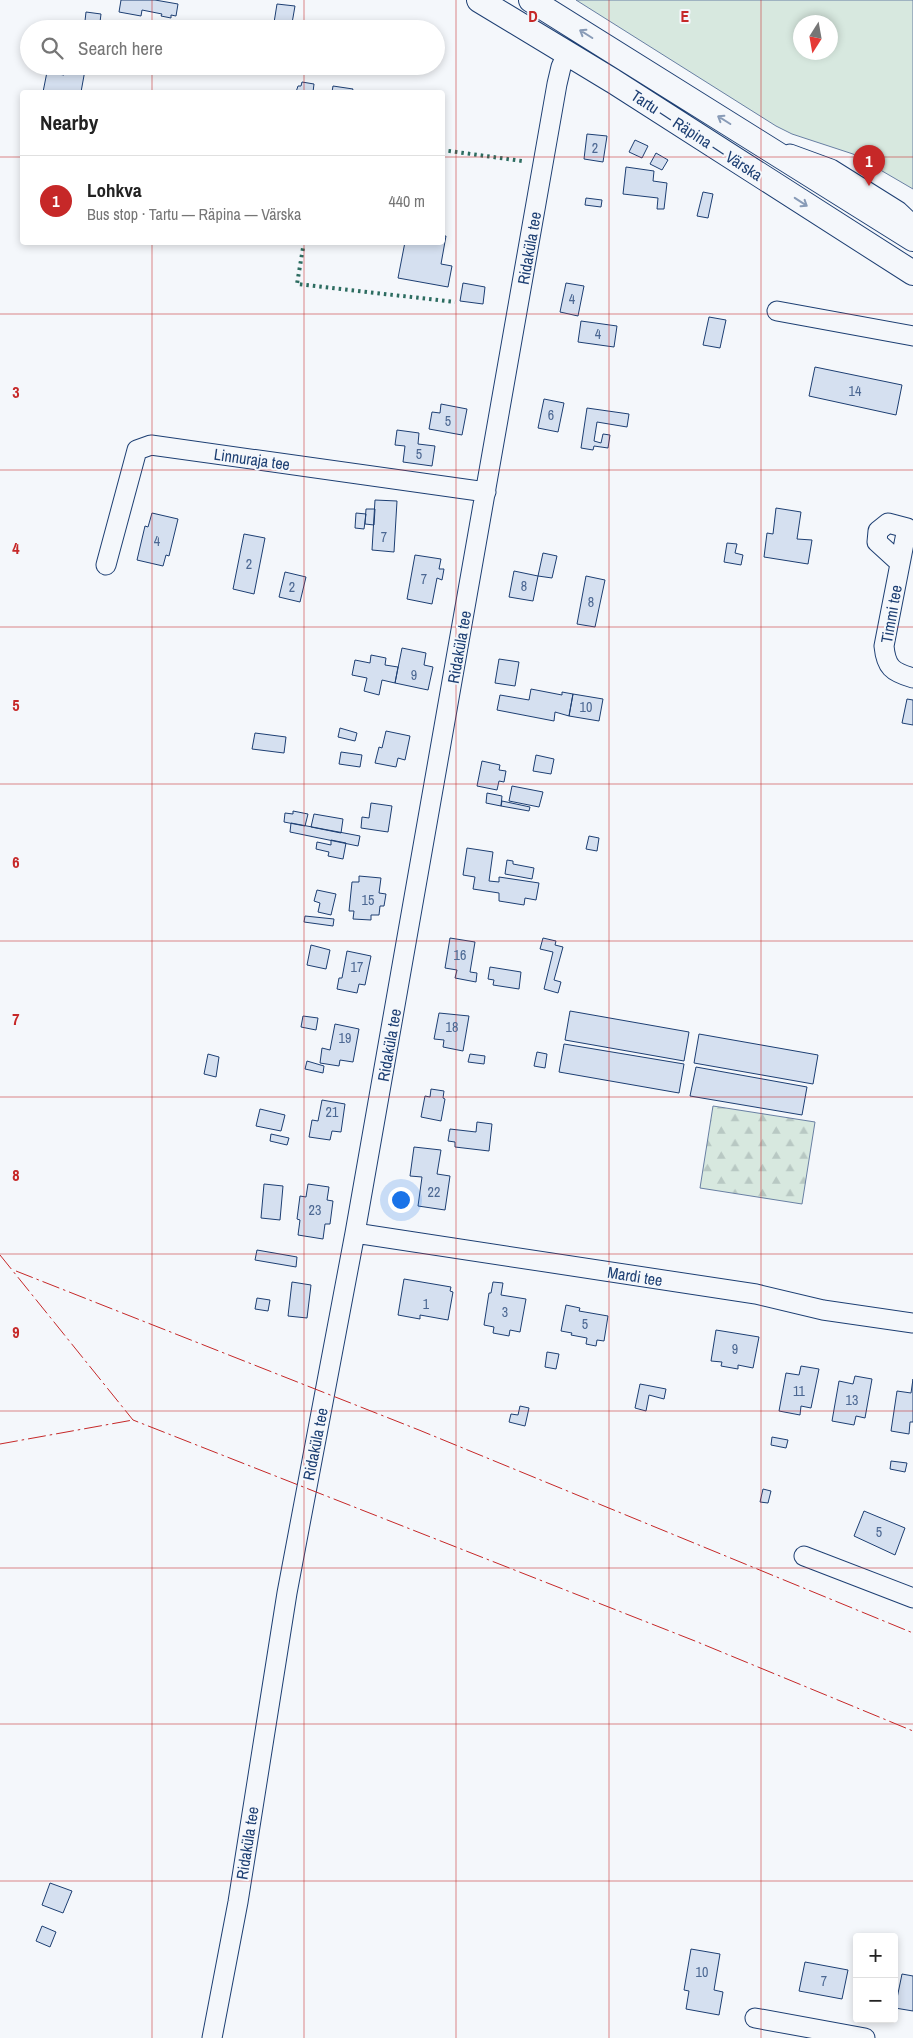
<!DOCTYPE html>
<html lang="en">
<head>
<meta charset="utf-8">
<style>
	body { margin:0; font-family:"Archivo Narrow",sans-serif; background:#f2f2f2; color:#222 }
	.controls { position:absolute; right:15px; bottom:15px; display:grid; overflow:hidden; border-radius:5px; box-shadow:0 2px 8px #0003 }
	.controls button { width:45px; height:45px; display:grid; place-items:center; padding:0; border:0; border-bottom:1px solid #e0e0e0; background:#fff; color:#222; font:25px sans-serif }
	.compass { position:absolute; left:793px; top:15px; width:45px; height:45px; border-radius:50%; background:#fff; box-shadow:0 2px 8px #0003; rotate:191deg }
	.you { position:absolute; left:400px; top:1199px; width:18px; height:18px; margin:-12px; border:4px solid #fff; border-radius:50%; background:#1a73e8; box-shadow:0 0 0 8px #1a73e833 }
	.badge { display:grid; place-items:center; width:32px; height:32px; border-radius:50%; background:#c62828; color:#fff; font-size:16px; font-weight:700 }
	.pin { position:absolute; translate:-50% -41px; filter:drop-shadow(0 1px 2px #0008) }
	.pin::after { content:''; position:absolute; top:26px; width:18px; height:15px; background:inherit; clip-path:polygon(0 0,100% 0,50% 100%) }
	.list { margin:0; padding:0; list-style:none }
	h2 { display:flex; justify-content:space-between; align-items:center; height:65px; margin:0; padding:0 20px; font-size:21px }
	h2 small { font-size:16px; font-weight:400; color:#767676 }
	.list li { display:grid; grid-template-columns:32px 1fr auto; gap:15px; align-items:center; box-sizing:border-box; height:90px; padding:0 20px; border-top:1px solid #e0e0e0 }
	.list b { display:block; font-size:19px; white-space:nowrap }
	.list p { margin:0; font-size:16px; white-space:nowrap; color:#767676 }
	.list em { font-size:16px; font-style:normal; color:#767676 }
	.icon { flex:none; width:28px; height:28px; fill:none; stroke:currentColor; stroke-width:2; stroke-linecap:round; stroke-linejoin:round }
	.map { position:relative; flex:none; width:913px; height:2038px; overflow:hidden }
	.search { position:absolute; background:#fff; box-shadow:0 2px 8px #0003; left:20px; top:20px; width:425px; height:55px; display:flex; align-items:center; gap:12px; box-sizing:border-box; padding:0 18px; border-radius:28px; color:#767676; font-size:19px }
	.panel { position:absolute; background:#fff; box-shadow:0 2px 8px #0003; left:20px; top:90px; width:425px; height:155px; border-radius:5px }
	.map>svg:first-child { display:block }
	.green { fill:#d7e8df; stroke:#687fa3; fill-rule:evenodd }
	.forest { fill:url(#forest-firs); stroke:#687fa3 }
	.building { fill:#d5e0f0; stroke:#1d3f73 }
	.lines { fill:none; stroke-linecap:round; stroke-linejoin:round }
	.minor-casing { stroke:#1d3f73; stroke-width:21 }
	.major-casing { stroke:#1d3f73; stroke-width:26 }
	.minor { stroke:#f4f7fb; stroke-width:19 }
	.major { stroke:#f4f7fb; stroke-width:24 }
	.hedge { stroke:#2c6c60; stroke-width:4; stroke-dasharray:2.5 4; stroke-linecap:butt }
	.power { stroke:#c62828; stroke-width:1; stroke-dasharray:18 4 2.5 4; stroke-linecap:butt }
	.oneway { stroke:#889bb7 }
	.grid { fill:none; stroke:#c62828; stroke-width:1; stroke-opacity:0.55 }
	.labels { text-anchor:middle; stroke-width:4; stroke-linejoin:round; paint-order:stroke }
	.number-label { font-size:14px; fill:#4b6792 }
	.street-label { font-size:16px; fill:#1d3f73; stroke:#f4f7fb }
	.grid-label { font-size:16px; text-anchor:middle; font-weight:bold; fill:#c62828; stroke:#f4f7fb; stroke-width:4; stroke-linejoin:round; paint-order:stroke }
</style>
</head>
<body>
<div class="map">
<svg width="913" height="2038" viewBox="0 0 913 2038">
	<defs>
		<pattern id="forest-firs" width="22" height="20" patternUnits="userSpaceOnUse" patternTransform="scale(1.25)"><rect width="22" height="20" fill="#d7e8df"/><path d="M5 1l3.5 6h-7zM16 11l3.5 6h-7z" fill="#b8c8c3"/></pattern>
	</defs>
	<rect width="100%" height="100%" fill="#f4f7fb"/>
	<!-- green -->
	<path class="green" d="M576,0H913V189L853,154L792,134L776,126ZM800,22H830V52H800Z"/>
	<!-- forest -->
	<path class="forest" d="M713,1106L815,1122L802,1204L700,1188Z"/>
	<!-- building -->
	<path class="building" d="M121,0H155L178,4L176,16L171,15V18L161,16L162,14L142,10L141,16L119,12Z
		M277,4L295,6L291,29H273Z
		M86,12L101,14L100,22L85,21Z
		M65,66L85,70L81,92H43L47,72L64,75Z
		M302,82L314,84L313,92H296L298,86H301Z
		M333,86L353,89L352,92H332Z
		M587,134L607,136L603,162L584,159Z
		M635,140L648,146L642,158L629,152Z
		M656,153L668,160L662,170L650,164Z
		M626,167L654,171L653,181L667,183L664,209H657L658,198L623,194Z
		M703,192L713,194L708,218L697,216Z
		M586,198L602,200L601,207L585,205Z
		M442,236H446L441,264L452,266L448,287L398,278L405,242H442Z
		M463,283L485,287L483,304L460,301Z
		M566,283L584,286L578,316L560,312Z
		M709,317L726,320L720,348L703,345Z
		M581,321L617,326L614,347L578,342Z
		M815,367L902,385L896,415L809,396Z
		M544,399L564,403L558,432L538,428Z
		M441,404L467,409L462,435L429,429L432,412L440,413Z
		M587,408L629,414L627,427L597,422L594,441L601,443L603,434L610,435L608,448L594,446L593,450L581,448Z
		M397,430L419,433L418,444L435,446L432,466L403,462L405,446L395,445Z
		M375,500L397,501L394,552L372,550Z
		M776,508L801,512L797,539L812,540L808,564L764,557L767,533L773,534Z
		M366,509H375L374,525L365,524Z
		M152,513L178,519L169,556L166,555L163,566L137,560L145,526L148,527Z
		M356,513L366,514L364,529L355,528Z
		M244,534L265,538L254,594L233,589Z
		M727,543L737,544L735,553L743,555L741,565L724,562Z
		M543,553L557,556L552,578L538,576Z
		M415,555L441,559L439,569H444L442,580L437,578L432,604L407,599Z
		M514,571L538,576L533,601L509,597Z
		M285,572L306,577L300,602L279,597Z
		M586,576L605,580L595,627L577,624Z
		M402,648L426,653L424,665L433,667L428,690L395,683Z
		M371,655L386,658L385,665L398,667L395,683L382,680L379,695L364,691L367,678L352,675L355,660L370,663Z
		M499,659L519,662L515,686L495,683Z
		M531,689L562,695V692L573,694L569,716L555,712L554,721L497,710L500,695L529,700Z
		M573,694L603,699L599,721L569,716Z
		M907,699L913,700V725L902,723Z
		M340,728L357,733L355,741L338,737Z
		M386,731L410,736L405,760L398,758L396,767L375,763L379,747L382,748Z
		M255,733L286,737L284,753L252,749Z
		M341,752L362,755L360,767L339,764Z
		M536,755L554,759L551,774L533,771Z
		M482,761L500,765L499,770L506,771L504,782L499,781L497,790L477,786Z
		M512,786L543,792L539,807L509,801Z
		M487,793L502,796L501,806L486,803Z
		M502,801L530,807L529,811L501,806Z
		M371,803L392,806L388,832L361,828L362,817L369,818Z
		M293,811L308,814L305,826L284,822L285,813L293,814Z
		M314,814L343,819L341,833L311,827Z
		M291,823L360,836L358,846L290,832Z
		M589,836L599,838L597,851L586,849Z
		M331,840L346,843L343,859L328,856L329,852L316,849L317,842L331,845Z
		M467,848L493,852L489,881L499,882V877L539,883L536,900L525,898L524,905L499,901V893L473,889L475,877L463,875Z
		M507,860L513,861V864L534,868L532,879L505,874Z
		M359,876L381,878L379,893L386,894L384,906H380L379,915H371V920L353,919L354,911H349L352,882H359Z
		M317,890L336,894L331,915L318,912L320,903L314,901Z
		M305,916L334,919L333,926L304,922Z
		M450,938L475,942L470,972L477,973L476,982L455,978L457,970L445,968Z
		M543,938L556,941L555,945L563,947L554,980L561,982L558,993L544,989L553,952L540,949Z
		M311,945L330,950L326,969L307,965Z
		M347,951L371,956L365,985L359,984L357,993L337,989L339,978H342Z
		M490,967L521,972L519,989L493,985L494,980L488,979Z
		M570,1011L689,1032L684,1061L565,1040Z
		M439,1013L469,1016L463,1051L443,1047L444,1040L434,1039Z
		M303,1016L318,1018L316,1030L301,1027Z
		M335,1024L359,1029L353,1062L340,1060L339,1066L320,1063L322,1048L330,1050Z
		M699,1034L818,1055L813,1084L694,1063Z
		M564,1044L684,1064L679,1093L559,1072Z
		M537,1052L547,1054L545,1068L534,1066Z
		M208,1054L219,1057L216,1077L204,1074Z
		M470,1054L485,1056L484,1064L468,1062Z
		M307,1061L324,1066L323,1073L305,1069Z
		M696,1067L807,1087L802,1115L690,1096Z
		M431,1089L444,1091L443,1098L445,1099L441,1121L421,1117L425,1096L430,1097Z
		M322,1100L345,1104L341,1132L332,1131L330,1140L309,1137L312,1120L318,1121Z
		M260,1109L285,1115L281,1131L256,1126Z
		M477,1122L492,1124L489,1151L455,1147V1142L448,1141L450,1129L476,1132Z
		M271,1134L289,1138L287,1145L270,1141Z
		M414,1147L441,1150L437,1174L450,1176L445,1210L418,1206L422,1177L410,1176Z
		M264,1184L283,1186L280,1220L261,1218Z
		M308,1184L329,1187L327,1200L333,1201L330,1224H325L323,1239L298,1235L300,1220L297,1219L300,1196L306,1197Z
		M257,1250L297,1257L296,1267L255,1260Z
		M404,1279L451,1287L450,1291L453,1292L448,1320L420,1315V1319L398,1315Z
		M292,1282L311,1285L307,1318L288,1316Z
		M493,1282L503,1283L501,1295L526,1299L520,1332L510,1330L509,1336L493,1333L494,1327L484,1325L489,1293H491Z
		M257,1298L270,1300L268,1311L255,1309Z
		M566,1305L580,1308L579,1311L608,1316L604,1341L597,1340L596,1346L586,1344L587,1338L571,1335L572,1333L561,1331Z
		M716,1330L759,1337L753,1368L738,1365V1369L721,1366L722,1362L711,1361Z
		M547,1352L559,1354L556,1369L545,1367Z
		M801,1366L819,1369L811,1408L801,1406L800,1415L779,1411L786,1373L799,1375Z
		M855,1376L872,1379L865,1418L856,1416L854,1425L832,1421L839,1381L853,1384Z
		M913,1379V1422H910L909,1434L891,1431L897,1391L911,1393Z
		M640,1384L666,1389L664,1399L649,1395L646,1411L635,1408Z
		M520,1406L529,1408L525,1426L509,1422L511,1414L518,1415Z
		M772,1437L788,1440L786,1448L771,1445Z
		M891,1461L907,1463L905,1472L890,1469Z
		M763,1489L771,1491L768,1503L760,1502Z
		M864,1511L905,1528L895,1555L854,1536Z
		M50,1883L72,1891L63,1913L42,1905Z
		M42,1926L56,1932L50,1947L36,1941Z
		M691,1949L720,1954L714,1990L723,1992L719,2015L686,2009L689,1991L684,1990Z
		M805,1962L848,1970L842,1999L799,1991Z
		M902,1974L913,1976V2011L895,2008Z"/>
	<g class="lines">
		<!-- minor casing -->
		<g class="minor-casing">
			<path id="minor" d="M790,154L831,169L898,211L913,225
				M777,311L913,336
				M900,563L877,542L878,531L888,523L907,528L884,646C886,667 892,672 913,678
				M106,565L137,450L151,445L486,492
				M355,1233L756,1294L823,1310L913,1323
				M804,1556L913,1598
				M755,2018L865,2038
				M212,2038L238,1902L287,1593L355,1233L557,84L561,67L567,54L576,61"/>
		</g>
		<!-- major casing -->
		<g class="major-casing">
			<path id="major" d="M479,0L613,81L913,273
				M531,0L913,239"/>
		</g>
		<!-- minor -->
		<use href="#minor" class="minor"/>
		<!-- major -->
		<use href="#major" class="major"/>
		<!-- hedge -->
		<path class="hedge" d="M442,150L522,161
			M304,242L297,284L455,302"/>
		<!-- power -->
		<path class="power" d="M0,1255L133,1420L695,1641L913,1731
			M16,1271L419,1430L913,1633
			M0,1444L133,1420"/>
	</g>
	<!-- one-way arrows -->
	<defs><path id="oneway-shaft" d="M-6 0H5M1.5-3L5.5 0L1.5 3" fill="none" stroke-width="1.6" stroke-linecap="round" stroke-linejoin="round" transform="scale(1.25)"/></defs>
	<g class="oneway">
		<use href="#oneway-shaft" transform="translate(586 34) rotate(-148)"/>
		<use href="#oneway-shaft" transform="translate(724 120) rotate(-148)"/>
		<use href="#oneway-shaft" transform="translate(801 202) rotate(33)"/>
	</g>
	<!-- grid -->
	<path class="grid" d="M152,0V29M304,0V29M456,0V2038M609,0V2038M761,0V2038M152,66V92M304,66V92M0,157H22M442,157H913M152,242V2038M304,242V2038M0,314H913M0,470H913M0,627H913M0,784H913M0,941H913M0,1097H913M0,1254H913M0,1411H913M0,1568H913M0,1724H913M0,1881H913"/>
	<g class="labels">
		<!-- number labels -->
		<g class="number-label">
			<text x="595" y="153">2</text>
			<text x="572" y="304">4</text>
			<text x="598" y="339">4</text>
			<text x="855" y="396">14</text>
			<text x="551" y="420">6</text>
			<text x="448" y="426">5</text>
			<text x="419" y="459">5</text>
			<text x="384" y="542">7</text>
			<text x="157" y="546">4</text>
			<text x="249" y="569">2</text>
			<text x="424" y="584">7</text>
			<text x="524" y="591">8</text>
			<text x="292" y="592">2</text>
			<text x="591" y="607">8</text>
			<text x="414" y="680">9</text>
			<text x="586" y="712">10</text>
			<text x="368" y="905">15</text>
			<text x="460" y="960">16</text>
			<text x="357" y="972">17</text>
			<text x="452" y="1032">18</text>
			<text x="345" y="1043">19</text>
			<text x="332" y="1117">21</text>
			<text x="434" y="1197">22</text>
			<text x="315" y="1215">23</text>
			<text x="426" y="1309">1</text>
			<text x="505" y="1317">3</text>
			<text x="585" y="1329">5</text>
			<text x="735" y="1354">9</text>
			<text x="799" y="1396">11</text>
			<text x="852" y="1405">13</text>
			<text x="879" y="1537">5</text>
			<text x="702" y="1977">10</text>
			<text x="824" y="1986">7</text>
		</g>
		<!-- street labels -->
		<g class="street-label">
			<text transform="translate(697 135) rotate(33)" y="6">Tartu — Räpina — Värska</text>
			<text transform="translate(529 248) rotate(-80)" y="6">Ridaküla tee</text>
			<text transform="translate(252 459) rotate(8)" y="6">Linnuraja tee</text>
			<text transform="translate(891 614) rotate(-80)" y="6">Timmi tee</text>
			<text transform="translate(459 647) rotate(-80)" y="6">Ridaküla tee</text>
			<text transform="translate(389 1045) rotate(-80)" y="6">Ridaküla tee</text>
			<text transform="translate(635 1276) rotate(9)" y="6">Mardi tee</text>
			<text transform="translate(315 1444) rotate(-79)" y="6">Ridaküla tee</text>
			<text transform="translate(247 1843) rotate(-81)" y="6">Ridaküla tee</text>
		</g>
	</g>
	<g class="grid-label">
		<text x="533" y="22">D</text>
		<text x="685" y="22">E</text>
		<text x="16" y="398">3</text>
		<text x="16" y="554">4</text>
		<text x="16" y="711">5</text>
		<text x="16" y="868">6</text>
		<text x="16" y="1025">7</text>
		<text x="16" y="1181">8</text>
		<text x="16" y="1338">9</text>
	</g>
</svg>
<div class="controls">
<button>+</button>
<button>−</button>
</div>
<svg class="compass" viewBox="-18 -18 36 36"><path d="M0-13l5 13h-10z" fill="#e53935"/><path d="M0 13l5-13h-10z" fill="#767676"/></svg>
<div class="you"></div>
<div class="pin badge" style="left:869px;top:186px">1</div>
<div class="search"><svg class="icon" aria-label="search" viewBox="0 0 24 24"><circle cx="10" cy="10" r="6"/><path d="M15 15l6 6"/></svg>Search here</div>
<section class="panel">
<h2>Nearby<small></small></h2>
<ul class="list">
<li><span class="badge">1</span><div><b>Lohkva</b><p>Bus stop · Tartu — Räpina — Värska</p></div><em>440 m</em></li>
</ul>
</section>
</div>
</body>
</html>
